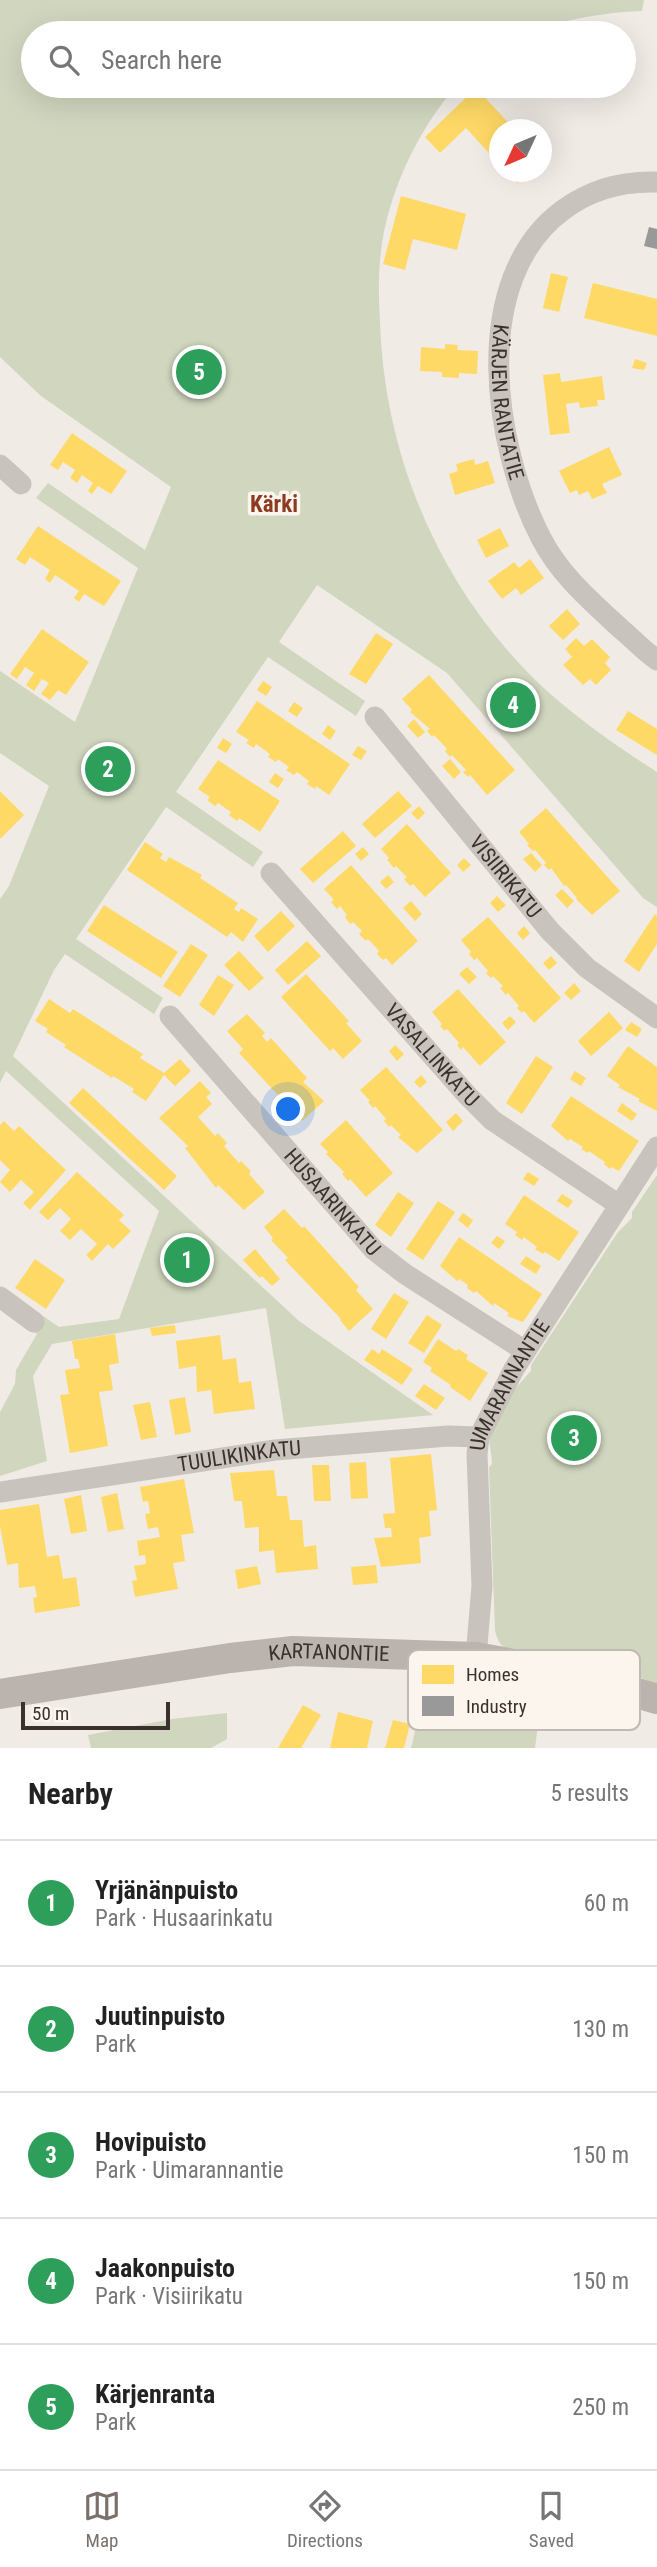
<!DOCTYPE html>
<html lang="en">
<head>
<meta charset="utf-8">
<style>
	body { margin:0; font-family:"Roboto Condensed",sans-serif; background:#f2f2f2; color:#222 }
	.compass { position:absolute; left:489px; top:119px; width:63px; height:63px; border-radius:50%; background:#fff; box-shadow:0 7px 28px #0002; rotate:226deg }
	.scale { position:absolute; left:21px; bottom:18px; width:149px; box-sizing:border-box; padding-left:7px; border:4px solid #3b302b; border-top:0; font-size:19px; line-height:24px; white-space:nowrap; color:#3b302b; -webkit-text-stroke:5px #fbf5ee; paint-order:stroke }
	.you { position:absolute; left:289px; top:1110px; width:24px; height:24px; margin:-18px; border:5px solid #fff; border-radius:50%; background:#1a73e8; box-shadow:0 0 0 10px #1a73e833 }
	.badge { display:grid; place-items:center; width:46px; height:46px; border-radius:50%; background:#7a716c; color:#fff; font-size:23px; font-weight:700 }
	.pin { position:absolute; translate:-50% -50%; border:4px solid #fff; box-shadow:0 2px 7px #0006 }
	.list { margin:0; padding:0; list-style:none }
	h2 { display:flex; justify-content:space-between; align-items:center; height:91px; margin:0; padding:0 28px; font-size:30px }
	h2 small { font-size:23px; font-weight:400; color:#767676 }
	.list li { display:grid; grid-template-columns:46px 1fr auto; gap:21px; align-items:center; box-sizing:border-box; height:126px; padding:0 28px; border-top:2px solid #e0e0e0 }
	.list b { display:block; font-size:26px; white-space:nowrap }
	.list p { margin:0; font-size:23px; white-space:nowrap; color:#767676 }
	.list em { font-size:23px; font-style:normal; color:#767676 }
	.icon { flex:none; width:38px; height:38px; fill:none; stroke:currentColor; stroke-width:2; stroke-linecap:round; stroke-linejoin:round }
	.map { position:relative; flex:none; width:657px; height:1748px; overflow:hidden }
	.search { position:absolute; background:#fff; box-shadow:0 7px 28px #0002; left:21px; right:21px; top:21px; height:77px; display:flex; align-items:center; gap:18px; box-sizing:border-box; padding:0 24px; border-radius:38px; color:#767676; font-size:26px }
	.sheet { height:721px; background:#fff }
	nav { display:flex; justify-content:space-around; align-items:center; box-sizing:border-box; height:98px; border-top:2px solid #e0e0e0; background:#fff; font-size:19px; color:#767676 }
	nav a { display:grid; justify-items:center; gap:4px }
	nav .on { color:#7a716c }
	.map>svg:first-child { display:block }
	.green { fill:#d1d6bf }
	.homes { fill:#ffd966 }
	.industry { fill:#999 }
	.lines { fill:none; stroke-linecap:round; stroke-linejoin:round }
	.street { stroke:#c9c3be; stroke-width:21 }
	.secondary { stroke:#bab3ae; stroke-width:30 }
	.labels { text-anchor:middle; stroke-width:7; stroke-linejoin:round; paint-order:stroke }
	.street-label { font-size:21px; fill:#3b302b; stroke:#fbf5ee }
	.neighbourhood-label { font-size:23px; font-weight:bold; fill:#8c3b22; stroke:#fbf5ee }
	.key { fill:#fbf5ee; stroke:#c1bab4; stroke-width:2 }
	.key-label { font-size:19px; fill:#3b302b }
</style>
</head>
<body>
<div class="map">
<svg width="657" height="1748" viewBox="0 0 657 1748">
	<rect width="100%" height="100%" fill="#f0ebe5"/>
	<!-- green -->
	<path class="green" d="M0,0H644L642,11C605,12 562,20 527,33H33V86H456C422,126 397,175 385,227C378,259 378,290 380,322C384,443 429,561 509,652C551,701 603,737 657,772V907L643,898L447,673L317,585L279,642L365,701L356,716L268,657L176,792L263,852L253,867L166,807L76,939L163,998L154,1014L65,954L54,970L13,1056L299,1321L433,1415L285,1429L266,1308L52,1344L33,1376L47,1461L0,1476V1412L15,1384L16,1370L37,1334L33,1331L43,1316L59,1327L119,1319L159,1211L6,1071L0,1083V899L9,886L49,786L0,753V671L75,722L138,568L36,498L48,483L145,550L171,487L41,396L0,357Z
		M657,1175V1685C632,1674 609,1660 582,1655C557,1650 531,1657 506,1648C499,1645 497,1638 495,1631L489,1467L492,1464C492,1458 491,1453 490,1447C485,1422 516,1387 531,1371V1365L618,1232L632,1218V1212Z
		M439,1696L540,1710L535,1748H411L421,1708Z
		M227,1713V1739L211,1748H91L88,1735L172,1719Z"/>
	<!-- homes -->
	<path class="homes" d="M476,88L515,130H500V165L466,128L440,153L425,137Z
		M506,172H530L517,183Z
		M401,196L466,214L457,250L413,239L405,270L383,264Z
		M551,273L568,277L559,312L543,308Z
		M593,283L657,299V336L584,318Z
		M445,344L458,345L457,350L478,351L477,374L459,373V378L442,377V372L420,371L421,347L445,349Z
		M635,359L647,363L644,370L632,368Z
		M560,373L561,382L602,376L605,400H597L598,406L580,408L579,402L566,404L570,433L550,435L543,375Z
		M72,433L127,471L111,494L98,486L92,494L88,491L93,483L82,475L77,483L70,478L75,470L63,462L58,470L50,465Z
		M609,447L622,475L602,484L607,493L592,499L588,491L579,495L577,490L570,493L559,471Z
		M474,459L475,465L488,461L495,483L455,495L449,474L458,471L456,464Z
		M38,526L121,581L104,606L84,594L79,602L74,598L79,591L55,575L50,583L45,579L50,570L30,557L25,565L16,559Z
		M500,528L509,546L486,558L477,540Z
		M530,559L544,578L521,595L516,588L502,599L488,581L514,562L519,568Z
		M567,609L580,624L563,640L549,626Z
		M42,629L89,662L66,695L58,690L50,700L41,694L49,683L42,679L34,691L26,685L34,673L25,667L17,679L10,674Z
		M376,633L393,644L366,684L349,674Z
		M576,638L584,646L592,639L610,657L605,663L611,670L596,685L590,679L583,685L563,665L572,657L565,649Z
		M429,675L515,770L487,795L470,775L468,777L463,772L466,770L452,755L450,757L445,751L447,749L434,735L432,737L427,731L430,729L410,712L412,710L402,699Z
		M263,681L272,687L266,696L257,690Z
		M257,701L350,764L329,795L316,786L315,789L307,784L309,781L297,772L294,775L286,770L289,767L278,759L276,762L268,757L270,754L256,744L254,748L246,743L249,740L236,732Z
		M294,702L303,708L297,717L288,711Z
		M628,711L657,729V755L616,730Z
		M414,719L425,732L418,738L407,726Z
		M328,725L336,731L330,740L322,734Z
		M223,738L232,744L226,753L217,748Z
		M358,746L367,751L361,760L352,755Z
		M450,759L461,772L454,779L442,766Z
		M218,760L280,801L260,832L239,818L237,821L229,815L231,812L218,803L215,806L207,800L210,797L198,789Z
		M275,773L284,779L278,788L269,782Z
		M0,791L24,815L0,839Z
		M398,791L412,806L375,838L362,824Z
		M419,806L425,813L418,820L411,813Z
		M546,808L620,891L592,915L576,899L577,898L566,885L564,886L551,868L549,870L544,865L546,863L535,850L533,851L527,845L529,844L519,832Z
		M407,824L451,873L425,897L413,884L410,886L404,879L407,877L396,866L394,868L387,860L389,858L381,849Z
		M343,831L356,846L313,883L300,869Z
		M145,842L163,854L160,858L166,862L169,857L202,875L200,878L238,903L234,909L239,912L241,908L258,919L243,942L231,932L227,937L127,870Z
		M363,847L369,854L361,861L355,854Z
		M531,853L542,865L535,872L523,859Z
		M464,858L471,865L463,872L457,865Z
		M351,865L418,941L392,965L386,958L383,960L377,954L379,951L368,939L366,941L359,934L362,931L353,922L350,924L345,917L347,915L340,906L337,909L331,902L334,900L324,889Z
		M388,875L394,882L386,889L380,882Z
		M562,889L574,901L567,908L555,895Z
		M497,896L506,905L498,912L490,903Z
		M411,901L422,914L415,921L403,908Z
		M104,905L178,952L161,978L87,931Z
		M281,911L295,926L268,952L254,936Z
		M655,914L657,916V944L639,972L624,961Z
		M488,917L561,998L534,1023L524,1011L522,1013L517,1008L519,1006L508,993L506,995L500,988L503,986L493,976L491,978L486,973L488,971L477,958L474,960L469,954L471,952L461,940Z
		M524,926L530,933L523,940L517,933Z
		M307,941L321,956L288,985L275,970Z
		M191,944L208,955L180,997L163,986Z
		M239,951L264,978L249,991L224,965Z
		M551,956L557,963L549,970L543,963Z
		M467,967L477,977L469,984L459,974Z
		M306,974L349,1021L346,1023L362,1041L343,1059L333,1048L330,1051L281,997Z
		M218,975L234,985L214,1016L199,1005Z
		M574,983L581,991L571,1000L564,993Z
		M458,989L506,1042L480,1066L463,1047L461,1050L457,1045L459,1043L447,1029L445,1031L440,1026L442,1024L432,1012Z
		M49,999L70,1013L73,1009L143,1054L140,1058L164,1073L180,1059L191,1071L175,1086L164,1075L146,1101L132,1092L134,1089L113,1076L112,1078L64,1047L66,1045L46,1032L48,1029L35,1021Z
		M609,1012L623,1028L591,1056L578,1041Z
		M247,1014L265,1033L262,1036L267,1042L271,1038L307,1078L303,1082L324,1101L302,1121L239,1053L243,1049L227,1031Z
		M510,1016L516,1022L508,1030L502,1023Z
		M631,1022L642,1029L637,1037L625,1030Z
		M395,1045L404,1054L397,1061L389,1051Z
		M628,1046L657,1067V1111L638,1101L640,1099L618,1087L620,1085L607,1076Z
		M536,1056L553,1067L522,1114L506,1103Z
		M386,1067L443,1130L417,1153L398,1137L401,1135L391,1125L389,1127L384,1121L386,1119L375,1106L373,1108L368,1102L370,1101L360,1090Z
		M575,1071L586,1078L581,1086L570,1079Z
		M421,1075L427,1082L420,1088L414,1082Z
		M200,1081L211,1093L206,1097L212,1104L198,1117L215,1136L218,1133L227,1143L224,1146L239,1163L241,1161L251,1171L249,1174L265,1192L244,1210L218,1185L216,1188L185,1148L188,1146L159,1118Z
		M83,1088L177,1176L164,1190L69,1103Z
		M571,1096L639,1141L619,1171L611,1167L610,1169L604,1164L605,1162L589,1151L588,1153L581,1149L583,1147L570,1139L568,1141L551,1126Z
		M622,1103L637,1114L632,1121L617,1111Z
		M456,1113L463,1121L453,1131L446,1122Z
		M346,1120L393,1173L366,1197L350,1179L348,1181L342,1174L344,1172L326,1154L328,1152L320,1144Z
		M4,1121L14,1131L19,1126L66,1170L30,1210L23,1203L34,1192L21,1180L10,1192L0,1182L10,1170L0,1160V1125Z
		M77,1172L124,1215L119,1220L131,1231L113,1249L108,1244L92,1261L86,1255L97,1244L81,1229L70,1240L60,1231L71,1219L60,1208L48,1220L39,1212Z
		M528,1172L539,1179L534,1186L523,1179Z
		M398,1192L414,1203L391,1237L375,1225Z
		M562,1194L573,1201L568,1208L557,1201Z
		M524,1195L579,1232L559,1261L545,1252L543,1254L535,1249L537,1247L524,1237L522,1240L515,1235L517,1232L505,1224Z
		M438,1201L455,1212L423,1260L406,1249Z
		M284,1209L302,1228L304,1226L359,1287L356,1290L373,1309L349,1331L340,1320L341,1319L285,1260L288,1258L271,1240L273,1238L264,1227Z
		M463,1213L473,1220L468,1228L458,1220Z
		M497,1236L505,1241L499,1249L491,1243Z
		M459,1237L542,1294L523,1322L507,1316L509,1313L494,1303L493,1306L476,1291L474,1293L467,1288L468,1285L459,1279L457,1281L440,1266Z
		M255,1249L280,1279L272,1286L262,1276L260,1278L243,1260Z
		M526,1256L541,1266L536,1274L520,1264Z
		M35,1259L65,1280L46,1309L15,1288Z
		M394,1293L409,1302L386,1339L371,1329Z
		M427,1315L442,1325L424,1353L408,1343Z
		M175,1325L176,1333L152,1336L150,1328Z
		M115,1334L119,1363L109,1365L113,1390L99,1392L108,1446L70,1453L60,1395L69,1394L65,1370L80,1368L78,1359H75L72,1341Z
		M220,1335L223,1360L236,1358L239,1383L251,1381L255,1409L214,1414L211,1390L197,1392L196,1366L179,1369L176,1341Z
		M438,1339L456,1351L458,1349L468,1355L466,1359L488,1373L470,1401L450,1387L451,1385L430,1371L432,1368L423,1362Z
		M372,1349L379,1354L382,1349L413,1369L402,1385L364,1360Z
		M424,1384L445,1398L436,1410L415,1396Z
		M185,1397L191,1432L175,1435L169,1400Z
		M150,1402L157,1437L141,1440L133,1405Z
		M431,1454L437,1510L429,1511L431,1536L419,1538L421,1563L381,1567L374,1538L392,1537L391,1528H385L383,1514L395,1513L390,1458Z
		M366,1462L368,1498L351,1499L349,1463Z
		M312,1465H329L331,1501H314Z
		M274,1470L277,1496H287L290,1520H302L304,1547L316,1545L318,1569L276,1573L274,1550L259,1552V1527L245,1528L242,1501H234L230,1473Z
		M184,1479L194,1533L181,1535L185,1561L173,1563L178,1589L135,1597L132,1581L137,1580L134,1566L146,1564L145,1555L139,1556L137,1541L160,1537L158,1527L148,1529L145,1514L150,1513L148,1501L143,1502L140,1487Z
		M117,1493L124,1529L108,1532L101,1497Z
		M81,1495L87,1531L71,1534L64,1499Z
		M39,1504L47,1557L59,1555L63,1579L76,1577L80,1606L35,1613L33,1598L37,1597L35,1586L19,1588L18,1563L7,1565L0,1526V1510Z
		M376,1565L378,1583L353,1585L351,1567Z
		M257,1566L261,1584L238,1589L235,1570Z
		M303,1705L321,1715L301,1748H278Z
		M338,1712L373,1721L367,1748H330Z
		M393,1720L410,1724L404,1748H385Z"/>
	<!-- industry -->
	<path class="industry" d="M649,227L657,229V249L644,246Z"/>
	<g class="lines">
		<!-- street -->
		<g class="street">
			<path id="s1" d="M657,182C622,181 591,189 563,210C468,280 494,447 541,538C560,575 591,601 621,629C633,639 644,651 657,660"/>
			<path d="M0,465L21,484"/>
			<path id="s2" d="M375,717L550,931L587,968L657,1018"/>
			<path id="s3" d="M271,873L467,1095L492,1120L619,1205"/>
			<path id="s4" d="M170,1016L374,1250L405,1274L525,1351"/>
			<path d="M0,1297L34,1322"/>
			<path id="s5" d="M0,1492L275,1450L448,1436L479,1437"/>
			<path id="s6" d="M476,1657L482,1586L477,1454L479,1437L514,1369L657,1147"/>
		</g>
		<!-- secondary -->
		<path class="secondary" id="s7" d="M0,1694L230,1658L293,1651L476,1657L583,1677L657,1699"/>
	</g>
	<g class="labels">
		<!-- street labels -->
		<g class="street-label">
			<text dy="7" stroke="none"><textPath href="#s1" startOffset="312">KÄRJEN RANTATIE</textPath></text>
			<text dy="7" stroke="none"><textPath href="#s2" startOffset="206">VISIIRIKATU</textPath></text>
			<text dy="7" stroke="none"><textPath href="#s3" startOffset="243">VASALLINKATU</textPath></text>
			<text dy="7" stroke="none"><textPath href="#s4" startOffset="247">HUSAARINKATU</textPath></text>
			<text dy="7" stroke="none"><textPath href="#s6" startOffset="280">UIMARANNANTIE</textPath></text>
			<text dy="7" stroke="none"><textPath href="#s5" startOffset="242">TUULIKINKATU</textPath></text>
			<text dy="7" stroke="none"><textPath href="#s7" startOffset="332">KARTANONTIE</textPath></text>
		</g>
		<!-- neighbourhood labels -->
		<g class="neighbourhood-label">
			<text x="274" y="512">Kärki</text>
		</g>
	</g>
	<!-- legend -->
	<rect x="408" y="1650" width="232" height="80" rx="10" class="key"/>
	<rect x="422" y="1665" width="32" height="19" fill="#ffd966"/>
	<rect x="422" y="1696" width="32" height="20" fill="#999"/>
	<g class="key-label">
		<text x="466" y="1681">Homes</text>
		<text x="466" y="1713">Industry</text>
	</g>
</svg>
<svg class="compass" viewBox="-18 -18 36 36"><path d="M0-13l5 13h-10z" fill="#e53935"/><path d="M0 13l5-13h-10z" fill="#767676"/></svg>
<div class="scale">50 m</div>
<div class="you"></div>
<div class="pin badge" style="left:187px;top:1260px;background:#2e9e5b">1</div>
<div class="pin badge" style="left:108px;top:769px;background:#2e9e5b">2</div>
<div class="pin badge" style="left:574px;top:1438px;background:#2e9e5b">3</div>
<div class="pin badge" style="left:513px;top:705px;background:#2e9e5b">4</div>
<div class="pin badge" style="left:199px;top:372px;background:#2e9e5b">5</div>
<div class="search"><svg class="icon" aria-label="search" viewBox="0 0 24 24"><circle cx="10" cy="10" r="6"/><path d="M15 15l6 6"/></svg>Search here</div>
</div>
<section class="sheet">
<h2>Nearby<small>5 results</small></h2>
<ul class="list">
<li><span class="badge" style="background:#2e9e5b">1</span><div><b>Yrjänänpuisto</b><p>Park · Husaarinkatu</p></div><em>60 m</em></li>
<li><span class="badge" style="background:#2e9e5b">2</span><div><b>Juutinpuisto</b><p>Park</p></div><em>130 m</em></li>
<li><span class="badge" style="background:#2e9e5b">3</span><div><b>Hovipuisto</b><p>Park · Uimarannantie</p></div><em>150 m</em></li>
<li><span class="badge" style="background:#2e9e5b">4</span><div><b>Jaakonpuisto</b><p>Park · Visiirikatu</p></div><em>150 m</em></li>
<li><span class="badge" style="background:#2e9e5b">5</span><div><b>Kärjenranta</b><p>Park</p></div><em>250 m</em></li>
</ul>
</section>
<nav>
<a class="on"><svg class="icon" aria-label="map" viewBox="0 0 24 24"><path d="M3 6l6-2 6 2 6-2v14l-6 2-6-2-6 2zM9 4v14M15 6v14"/></svg>Map</a>
<a><svg class="icon" aria-label="directions" viewBox="0 0 24 24"><path d="M12 3l9 9-9 9-9-9zM9 14v-3h6M13 9l2 2-2 2"/></svg>Directions</a>
<a><svg class="icon" aria-label="saved" viewBox="0 0 24 24"><path d="M7 4h10v16l-5-4-5 4z"/></svg>Saved</a>
</nav>
</body>
</html>
